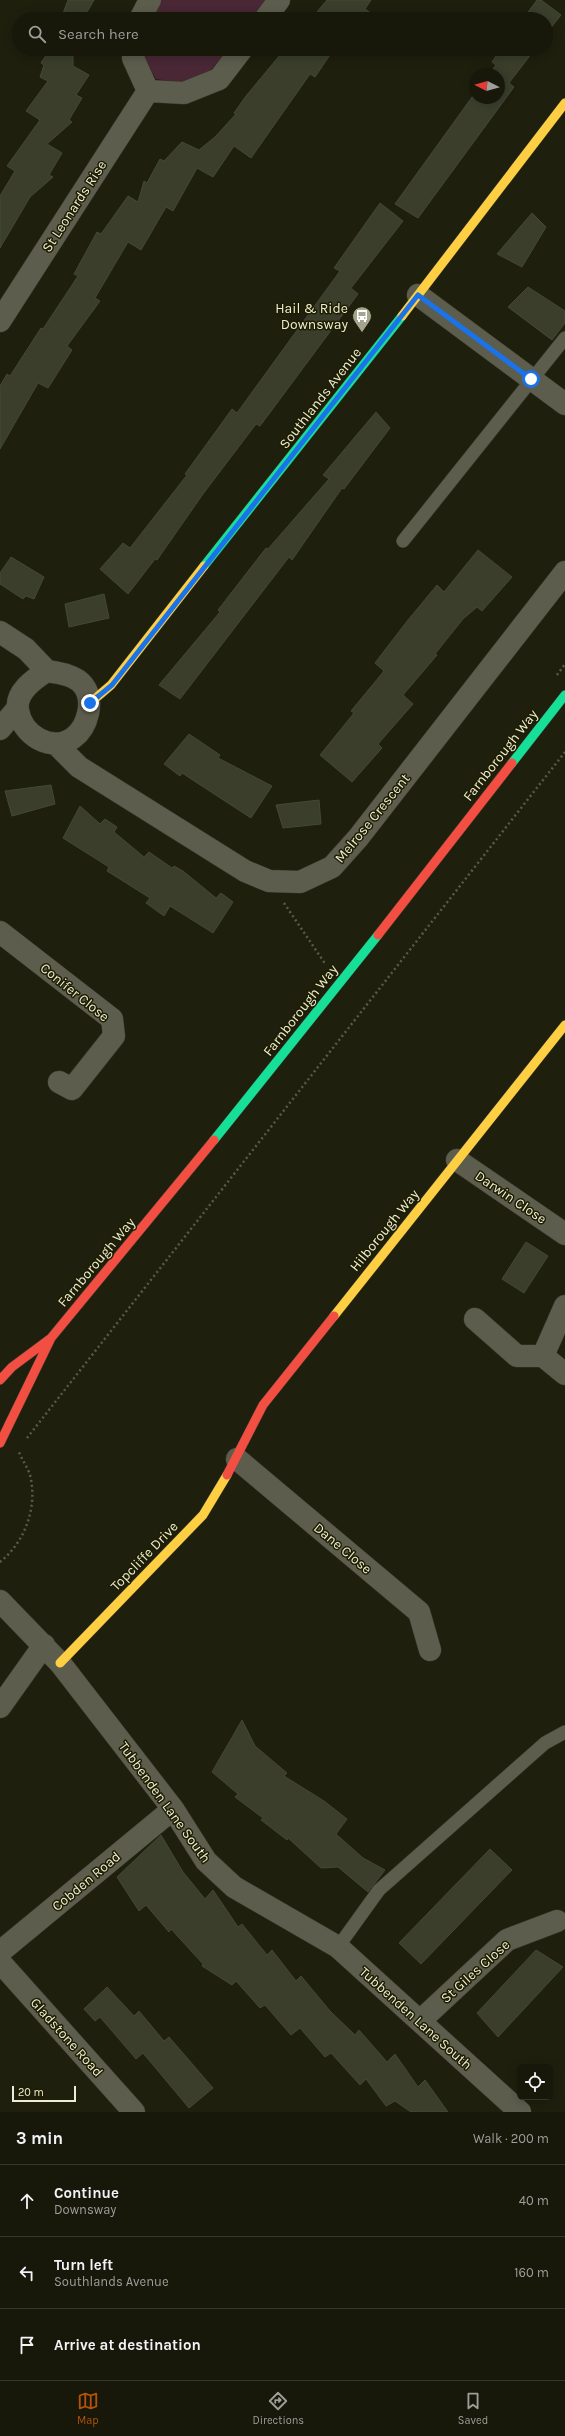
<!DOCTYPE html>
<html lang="en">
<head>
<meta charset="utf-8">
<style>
	body { margin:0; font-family:Karla,sans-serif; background:#242418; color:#f1f3f6 }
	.controls { position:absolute; right:12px; bottom:12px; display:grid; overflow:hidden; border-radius:6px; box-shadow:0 2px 10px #0003 }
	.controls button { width:36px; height:36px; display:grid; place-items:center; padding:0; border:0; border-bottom:1px solid #36362b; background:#17170a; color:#f1f3f6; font:20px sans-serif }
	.compass { position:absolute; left:469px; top:68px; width:36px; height:36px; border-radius:50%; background:#17170a; box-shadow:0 2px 10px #0003; rotate:276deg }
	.scale { position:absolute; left:12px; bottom:10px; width:64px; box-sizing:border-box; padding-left:4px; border:2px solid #ecedd5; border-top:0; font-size:11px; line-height:14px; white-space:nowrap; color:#ecedd5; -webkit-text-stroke:3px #1e1d00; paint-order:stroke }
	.stop { position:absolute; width:12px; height:12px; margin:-9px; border:3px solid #1a73e8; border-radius:50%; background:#fff }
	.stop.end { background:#1a73e8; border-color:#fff; box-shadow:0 1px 4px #0008 }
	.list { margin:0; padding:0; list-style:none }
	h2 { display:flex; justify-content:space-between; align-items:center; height:52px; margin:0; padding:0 16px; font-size:17px }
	h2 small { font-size:13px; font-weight:400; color:#9e9f9c }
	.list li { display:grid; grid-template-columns:26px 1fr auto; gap:12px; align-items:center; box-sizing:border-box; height:72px; padding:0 16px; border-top:1px solid #36362b }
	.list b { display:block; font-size:15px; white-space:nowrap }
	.list p { margin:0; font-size:13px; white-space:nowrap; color:#9e9f9c }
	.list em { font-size:13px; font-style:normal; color:#9e9f9c }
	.icon { flex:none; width:22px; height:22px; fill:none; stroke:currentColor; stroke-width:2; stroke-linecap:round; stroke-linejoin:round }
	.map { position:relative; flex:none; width:565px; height:2112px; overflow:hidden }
	.search { position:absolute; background:#17170a; box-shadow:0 2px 10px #0003; left:12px; right:12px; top:12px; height:44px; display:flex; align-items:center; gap:10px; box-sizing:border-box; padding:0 14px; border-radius:22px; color:#9e9f9c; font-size:15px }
	.sheet { height:268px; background:#17170a }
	nav { display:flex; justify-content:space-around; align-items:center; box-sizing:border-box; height:56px; border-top:1px solid #36362b; background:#17170a; font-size:11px; color:#9e9f9c }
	nav a { display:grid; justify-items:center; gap:2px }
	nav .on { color:#b45309 }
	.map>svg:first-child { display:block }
	.green { fill:#492735 }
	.building { fill:#3a3e2b; stroke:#444838 }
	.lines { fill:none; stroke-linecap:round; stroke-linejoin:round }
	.lane-casing { stroke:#3b3a2e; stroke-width:14 }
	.street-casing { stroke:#3b3a2e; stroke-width:23 }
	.fast-casing { stroke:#3b3a2e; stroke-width:10 }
	.slow-casing { stroke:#3b3a2e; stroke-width:10 }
	.jam-casing { stroke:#3b3a2e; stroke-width:10 }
	.path { stroke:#595a4a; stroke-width:2.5; stroke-dasharray:2 3; stroke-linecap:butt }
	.lane { stroke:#5c5d4d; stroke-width:13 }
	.street { stroke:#5c5d4d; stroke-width:22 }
	.fast { stroke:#16e098; stroke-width:9 }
	.slow { stroke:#ffcf43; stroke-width:9 }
	.jam { stroke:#f24e42; stroke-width:9 }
	.route { stroke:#1a73e8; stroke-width:5 }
	.labels { text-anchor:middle; stroke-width:3; stroke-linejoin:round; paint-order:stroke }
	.street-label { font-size:14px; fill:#ecedd5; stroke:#1e1d00 }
	.poi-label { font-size:14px; fill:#ecedd5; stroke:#1e1d00; text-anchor:end }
</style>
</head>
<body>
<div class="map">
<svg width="565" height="2112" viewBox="0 0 565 2112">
	<rect width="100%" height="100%" fill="#1f1f0e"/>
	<!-- green -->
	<path class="green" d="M161,0H266L251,19H151Z
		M145,49H228L211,70L182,83L156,79L144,57Z"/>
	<!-- building -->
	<path class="building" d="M68,0H94L83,19H61Z
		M327,0H371L365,9L379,19H311Z
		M537,0H541L561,15L546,34V19H523Z
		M50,49H73V66L89,75L76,95L82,98L69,120L72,122L47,144L62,153L49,175L53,177L30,197L0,248V196L15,171L7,166L40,120L26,111L48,81L40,77L44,65L41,63Z
		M285,49H334L315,77L310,74L251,158L234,146L213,177L197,168L173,211L166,207L141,250L128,242L95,298L100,301L67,346L72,350L48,388L38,383L0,449V386L7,374L10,376L41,328L43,329L78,276L74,274L97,232L101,234L128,196L138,202L144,181L147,183L160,159L164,161L182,142L199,150L215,137L236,114L234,113L246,96Z
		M501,49H535L509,83L514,87L418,218L395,204L475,93V98H499V74H489L496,65L492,62Z
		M380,203L403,221L351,288L358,294L260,426L256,424L203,494L157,560L155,559L128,594L100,569L123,543L130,548L187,475L185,474L232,409L237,413L340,271L334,268Z
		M532,213L546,227L522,267L497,254Z
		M528,287L565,311V323L552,340L508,307Z
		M376,412L390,428L344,489L342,488L292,560L289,557L180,699L159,685L220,612L218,610L266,548L268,549L329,479L323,475Z
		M478,550L512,577L482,611L477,607L463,619L435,654L437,655L403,695L413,704L378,744L382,748L352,782L320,755L354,713L351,711L384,671L375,663L408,620L437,585L444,592Z
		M11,557L44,577L34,599L26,596L23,599L0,584V573Z
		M104,594L109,618L69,627L65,604Z
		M189,734L220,755L218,758L272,786L251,818L182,773L180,776L164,764Z
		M51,785L55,804L12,816L5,791Z
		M319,800L321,824L283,828L276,805Z
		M80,806L100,824L105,819L117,827L114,832L144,857L149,852L172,868L174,866L183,871L216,898L221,893L233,902L213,933L170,906L164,916L146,903L150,898L107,871L109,867L63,838Z
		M526,1242L548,1256L524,1293L502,1279Z
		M242,1720L255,1746L287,1773L284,1776L324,1801L347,1819L336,1834L363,1858L385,1870L368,1892L338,1867L321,1868L288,1838L287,1840L261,1820L263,1818L235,1797L238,1794L212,1772Z
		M161,1835L183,1872L205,1899L213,1890L238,1927L242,1924L267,1955L272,1950L296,1981L301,1976L330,2011L355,2035L359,2030L387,2062L395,2054L418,2087L425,2080L448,2112H411L395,2101L386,2106L366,2079L360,2085L331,2053L325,2057L300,2028L291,2035L265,2005L260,2008L236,1981L232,1985L202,1966L203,1964L171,1929L169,1932L146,1905L139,1911L117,1877Z
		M490,1849L512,1870L421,1964L399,1943Z
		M536,1950L563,1967L498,2037L477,2013Z
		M107,1987L134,2016L139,2011L164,2041L169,2037L213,2088L189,2108L143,2053L136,2059L100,2017L95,2021L84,2009Z"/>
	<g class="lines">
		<!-- lane casing -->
		<g class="lane-casing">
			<path id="lane" d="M403,541L565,338
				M338,1947L379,1890L545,1743L565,1732"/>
		</g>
		<!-- street casing -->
		<g class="street-casing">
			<path id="street" d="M140,19L150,0
				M265,19L279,0
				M135,49L133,58L148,91L184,93L219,79L242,49
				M418,295L565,404
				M0,321L148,91
				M0,632L26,649L47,671
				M47,671C59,673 75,675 83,685C95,700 88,727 73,738C51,753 22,735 18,710C15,692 34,679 47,671Z
				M0,729L17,709
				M56,744L79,767L245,871L269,881L300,882L332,867L358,838L565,572
				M0,932L112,1019L114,1036L72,1089L59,1082
				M457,1160L565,1234
				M565,1306L543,1356L565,1374
				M475,1319L517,1356H543
				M237,1459L419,1612L430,1650
				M0,1601L60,1663L173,1809L206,1861L234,1887L338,1947L520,2112
				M0,1707L44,1645
				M0,1952L173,1809
				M0,1962L134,2112
				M420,2021L507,1940L557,1921"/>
		</g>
		<!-- fast casing -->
		<g class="fast-casing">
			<path id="fast" d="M204,566L402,316
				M512,763L565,695
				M214,1140L378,935"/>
		</g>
		<!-- slow casing -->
		<g class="slow-casing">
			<path id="slow" d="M402,316L565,103
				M90,703L111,685L204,566
				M334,1316L565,1025
				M60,1663L203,1515L227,1475"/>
		</g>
		<!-- jam casing -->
		<g class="jam-casing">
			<path id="jam" d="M378,935L512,763
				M0,1380L12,1367L51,1338L214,1140
				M0,1443L51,1338
				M227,1475L263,1405L334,1316"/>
		</g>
		<!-- path -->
		<path class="path" d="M557,675L565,664
			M284,903L326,965
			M27,1438L565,752
			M0,1562C25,1542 38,1507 30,1475C28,1468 22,1460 19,1452"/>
		<!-- lane -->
		<use href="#lane" class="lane"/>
		<!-- street -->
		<use href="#street" class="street"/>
		<!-- fast -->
		<use href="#fast" class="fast"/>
		<!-- slow -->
		<use href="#slow" class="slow"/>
		<!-- jam -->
		<use href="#jam" class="jam"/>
	</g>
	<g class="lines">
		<!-- route -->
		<path class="route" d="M90,703L112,685L418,295L531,379"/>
	</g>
	<!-- icons -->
	<defs>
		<g id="bus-pin" transform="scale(1)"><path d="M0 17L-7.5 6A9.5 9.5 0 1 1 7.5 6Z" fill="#a4a58f" stroke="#1e1d00"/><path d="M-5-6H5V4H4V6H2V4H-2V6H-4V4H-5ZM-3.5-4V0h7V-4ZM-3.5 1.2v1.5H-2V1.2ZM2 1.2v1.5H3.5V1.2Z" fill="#fff"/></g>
	</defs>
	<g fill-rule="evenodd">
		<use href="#bus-pin" x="362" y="316"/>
	</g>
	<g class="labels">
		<!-- street labels -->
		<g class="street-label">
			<text transform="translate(74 206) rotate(-57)" y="5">St Leonards Rise</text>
			<text transform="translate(320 398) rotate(-52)" y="5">Southlands Avenue</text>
			<text transform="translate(500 755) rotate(-52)" y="5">Farnborough Way</text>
			<text transform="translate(372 818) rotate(-51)" y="5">Melrose Crescent</text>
			<text transform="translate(75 992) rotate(39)" y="5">Conifer Close</text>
			<text transform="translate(300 1010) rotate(-52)" y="5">Farnborough Way</text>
			<text transform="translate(511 1197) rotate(34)" y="5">Darwin Close</text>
			<text transform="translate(384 1230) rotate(-51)" y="5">Hilborough Way</text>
			<text transform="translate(96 1262) rotate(-50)" y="5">Farnborough Way</text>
			<text transform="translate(343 1548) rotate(40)" y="5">Dane Close</text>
			<text transform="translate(144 1556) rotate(-46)" y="5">Topcliffe Drive</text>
			<text transform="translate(165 1802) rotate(54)" y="5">Tubbenden Lane South</text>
			<text transform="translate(86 1881) rotate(-40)" y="5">Cobden Road</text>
			<text transform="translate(475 1971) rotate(-42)" y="5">St Giles Close</text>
			<text transform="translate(416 2018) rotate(42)" y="5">Tubbenden Lane South</text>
			<text transform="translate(67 2037) rotate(48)" y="5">Gladstone Road</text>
		</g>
		<!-- poi labels -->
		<g class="poi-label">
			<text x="348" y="313">Hail &amp; Ride<tspan x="348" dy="16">Downsway</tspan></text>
		</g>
	</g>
</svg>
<div class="controls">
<button><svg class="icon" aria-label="locate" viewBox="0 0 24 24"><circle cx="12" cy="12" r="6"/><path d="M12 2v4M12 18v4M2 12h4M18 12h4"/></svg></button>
</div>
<svg class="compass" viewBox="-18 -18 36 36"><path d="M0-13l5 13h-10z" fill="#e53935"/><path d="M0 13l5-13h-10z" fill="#9e9f9c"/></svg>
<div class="scale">20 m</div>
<div class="stop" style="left:531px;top:379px"></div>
<div class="stop end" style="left:90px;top:703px"></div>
<div class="search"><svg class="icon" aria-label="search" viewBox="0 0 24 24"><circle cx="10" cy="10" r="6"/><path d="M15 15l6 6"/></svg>Search here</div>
</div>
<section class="sheet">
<h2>3 min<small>Walk · 200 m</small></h2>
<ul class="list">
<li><svg class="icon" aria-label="ahead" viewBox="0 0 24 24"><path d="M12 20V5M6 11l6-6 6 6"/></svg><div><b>Continue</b><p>Downsway</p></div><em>40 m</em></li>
<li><svg class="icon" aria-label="left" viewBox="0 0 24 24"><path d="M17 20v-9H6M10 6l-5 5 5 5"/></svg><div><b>Turn left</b><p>Southlands Avenue</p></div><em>160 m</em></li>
<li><svg class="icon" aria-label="arrive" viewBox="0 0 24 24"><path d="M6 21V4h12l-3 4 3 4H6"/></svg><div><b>Arrive at destination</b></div></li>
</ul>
</section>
<nav>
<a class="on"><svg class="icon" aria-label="map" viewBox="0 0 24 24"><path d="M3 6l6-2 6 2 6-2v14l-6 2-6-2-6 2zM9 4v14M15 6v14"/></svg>Map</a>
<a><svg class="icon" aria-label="directions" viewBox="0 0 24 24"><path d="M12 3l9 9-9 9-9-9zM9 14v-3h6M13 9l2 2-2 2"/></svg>Directions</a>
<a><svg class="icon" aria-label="saved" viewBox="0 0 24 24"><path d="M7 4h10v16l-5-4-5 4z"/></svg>Saved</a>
</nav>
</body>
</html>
